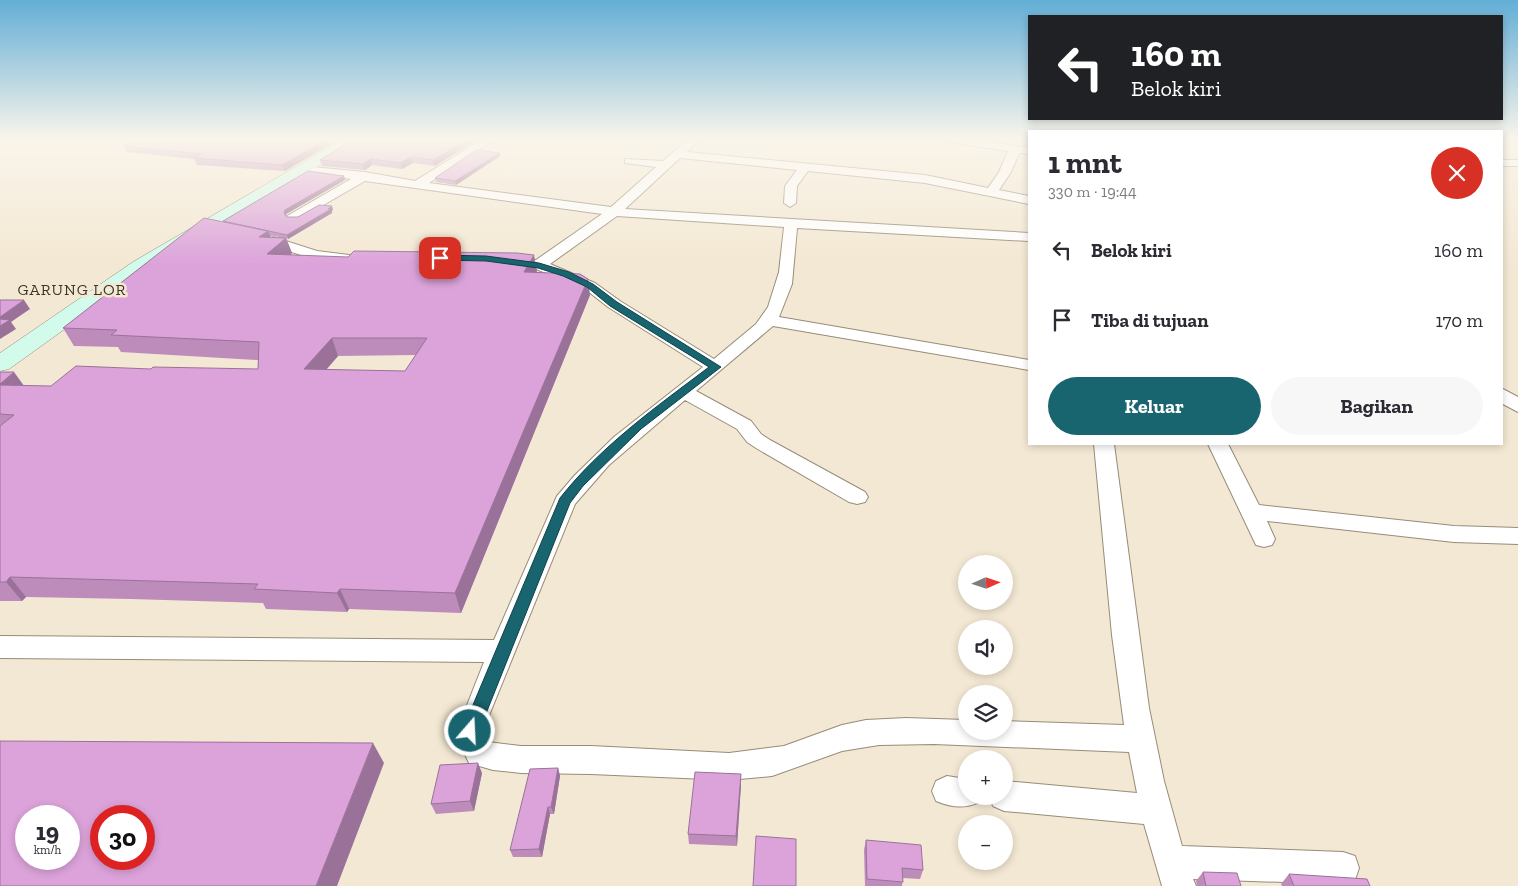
<!DOCTYPE html>
<html lang="id">
<head>
<meta charset="utf-8">
<style>
	body { margin:0; font-family:"Zilla Slab",serif; background:#f7f7f7; color:#2b2b33; height:100vh; display:flex; flex-direction:column; font-size:19px; white-space:nowrap }
	* { box-sizing:border-box; margin:0 }
	p { font-size:16px; color:#7c7c81 }
	.icon { flex:none; width:28px; height:28px; fill:none; stroke:currentColor; stroke-width:2; stroke-linecap:round; stroke-linejoin:round }
	.map { position:relative; flex:1; overflow:hidden }
	.sheet { position:absolute; left:1028px; top:130px; width:475px; height:315px; display:flex; flex-direction:column; background:#fff; border-radius:0px; box-shadow:0 2px 8px #0003 }
	.sheet>* { flex:none }
	.hud { position:absolute; left:1028px; top:15px; width:475px; height:105px; border-radius:0px; box-shadow:0 2px 8px #0003; background:#202124; color:#fff; overflow:hidden }
	.needle { width:32px; rotate:87deg }
	.controls { position:absolute; left:958px; top:555px; display:grid; gap:10px }
	.controls a { display:grid; place-items:center; width:55px; height:55px; border-radius:50%; background:#fff; box-shadow:0 2px 8px #0003; font-size:25px }
	.speed { position:absolute; left:15px; top:805px; display:flex; gap:10px; font-size:25px; font-weight:700; text-align:center }
	.speed>* { display:grid; place-content:center; width:65px; height:65px; border-radius:50%; background:#fff; box-shadow:0 2px 8px #0003; line-height:1 }
	.speed small { font-size:12px; font-weight:400 }
	.speed .limit { border:8px solid #d22; background:#fff; color:#111 }
	.pin { position:absolute; display:grid; place-items:center; width:42px; height:42px; color:#fff; margin:-21px; border-radius:10px; box-shadow:0 2px 8px #0006 }
	.me { position:absolute; width:55px; margin:-28px; rotate:19deg; stroke-linejoin:round; filter:drop-shadow(0 0 4px #0008) }
	.turn { display:flex; align-items:center; gap:18px; height:105px; padding:0 20px; font-size:22px }
	.turn .icon { width:65px; height:65px; stroke-width:2.5 }
	.turn b { display:block; font-size:35px; line-height:42px }
	.round { display:grid; place-items:center; flex:none; width:52px; height:52px; border-radius:26px; background:#f7f7f7 }
	.head { display:flex; align-items:center; justify-content:space-between; height:85px; padding:0 20px }
	h1 { font-size:30px; font-weight:700; line-height:38px }
	.action { display:flex; gap:10px; margin-top:auto; padding:10px 20px }
	.action a { flex:1; height:58px; border-radius:30px; background:#18646f; color:#fff; font-size:20px; font-weight:700; line-height:58px; text-align:center }
	.action a+a { background:#f7f7f7; color:#2b2b33 }
	ul { padding:0; list-style:none }
	li { display:flex; align-items:center; gap:15px; height:70px; padding:0 20px }
	li div { flex:1 }
	li b { display:block; font-size:19px }
	li em { font-style:normal }
	.map>svg:first-child { display:block }
	.lines { fill:none; stroke-linecap:round; stroke-linejoin:round }
	.street-casing { stroke:#968c78; stroke-width:2 }
	.secondary-casing { stroke:#968c78; stroke-width:1 }
	.street { fill:#fff; fill-rule:evenodd }
	.secondary { fill:#d2fbec; fill-rule:evenodd }
	.wall { fill:#bd8cbb; fill-rule:evenodd }
	.shaded-wall { fill:#9a7299 }
	.building { fill:#dca3da; stroke:#9a7299; fill-rule:evenodd }
	.route { fill:#18646f; stroke:#104148 }
	.labels { text-anchor:middle; dominant-baseline:central; stroke-width:5; stroke-linejoin:round; paint-order:stroke }
	.far-quarter-label { font-size:16px; letter-spacing:1px; fill:#3e3524; stroke:#f3e8d3 }
</style>
</head>
<body>
<div class="map">
<svg width="1518" height="886" viewBox="0 0 1518 886">
	<rect width="100%" height="100%" fill="#f3e8d3"/>
	<g class="lines">
		<!-- street casing -->
		<g class="street-casing">
			<path id="street" d="M481,140H494L429,183L611,207L656,167L625,163V159L663,161L687,140H698L687,152L925,175L988,188L999,172L1008,151L954,143L949,140H977L1029,148V154L1019,153L1011,172L999,190L1029,196V204L925,183L808,171L797,186L796,203L790,207L784,203L785,186L797,170L680,158L625,209L1029,233V241L797,228L792,284L779,317L1029,360V370L773,326L696,391L751,421L761,434L770,440L865,492L868,497L865,502L857,504L849,502L756,448L747,442L737,429L685,400L609,465L575,504L488,718L486,732L488,742L521,746H591L729,753L784,746L842,725L866,720L906,718L966,720V731H1004V721L1124,725L1112,635L1094,444H1114L1149,708L1164,781L1182,846L1343,852L1355,856L1359,868L1355,880L1343,884L1193,879L1196,886H1162L1144,824L1004,811L993,806L989,796H1004V781L1137,793L1129,752L934,744L879,745L842,751L772,776L729,780L591,774L521,773L493,770L469,763L458,740V728L484,662L0,658V636L494,640L557,496L575,475L614,437L703,367L608,307L585,289L536,269L508,265L501,261L508,257L536,260L602,214L365,181L299,219H289L287,216L351,179L302,172V166L365,172L415,181ZM617,216L784,227L779,272L768,307L756,324L714,359L620,301L595,283L550,264Z
				M1501,160H1518V166H1501Z
				M264,234L317,251L349,255L356,259C346,274 275,246 259,241L257,238L259,235Z
				M1501,388L1518,397V412L1501,403Z
				M1208,444H1228L1259,505L1454,526L1518,528V544L1454,542L1267,521L1275,539L1272,545L1264,547L1256,545Z
				M947,776L966,779V796H980L977,803C963,809 950,807 936,801L932,791L936,781Z"/>
		</g>
		<!-- secondary casing -->
		<g class="secondary-casing">
			<path id="secondary" d="M342,140H361L147,270L9,369L0,371V353L133,262Z"/>
		</g>
		<!-- street -->
		<use href="#street" class="street"/>
		<!-- secondary -->
		<use href="#secondary" class="secondary"/>
	</g>
	<!-- wall -->
	<path class="wall" d="M338,140L285,171L197,165L194,159L127,152L124,146Z
		M353,140H477L435,166L413,163L402,169L372,165L365,170L322,166L320,160Z
		M500,153V156L456,185L436,182L435,178Z
		M344,176L345,180L286,214L287,217H298L333,210L332,211V213L288,239L286,238L292,253L291,255L537,271L536,273L590,295L461,613L349,609L347,612L266,609L263,603L131,599L26,597L22,601H0V372L23,386H51L151,369H258V360L121,352L118,347L74,346L63,328L224,222L223,221ZM270,235L279,237H282H271ZM416,355L405,371L326,370L338,356Z
		M558,768L560,776L554,814H550L542,857H513L510,850Z
		M482,773L474,811L436,814L431,804Z
		M741,774V784L737,846L689,844L688,834Z
		M866,840L923,870L920,879L903,878L902,886H865L864,850Z
		M1203,872L1241,886H1197L1196,881Z
		M1289,874L1370,886H1282L1281,884Z"/>
	<!-- shaded-wall -->
	<path class="shaded-wall" d="M326,140H338L285,171L282,165Z
		M466,140H477L435,166L433,160Z
		M500,153V156L456,185L455,181Z
		M411,157L413,163L402,169L400,163Z
		M371,159L372,165L365,170L363,164Z
		M344,176L345,180L286,214L285,217L284,213L285,210Z
		M332,206L333,210L332,211V213L288,239L287,235Z
		M268,231L275,247L259,237Z
		M286,238L292,253L273,270L267,254Z
		M534,255L537,271L527,289L524,272Z
		M588,279L590,295L461,613L455,593Z
		M24,300L30,309L11,322L16,329L0,339V317Z
		M332,338L338,356L311,387L304,369Z
		M14,372L27,390L0,388V384Z
		M10,577L26,597L22,601L6,582Z
		M340,589L349,609L347,612L337,593Z
		M373,743L384,763L337,886H316Z
		M478,763L482,773L474,811L470,801Z
		M558,768L560,776L554,814L551,807Z
		M741,774V784L737,846L736,836Z
		M548,807L550,814L542,857L539,849Z"/>
	<!-- building -->
	<path class="building" d="M137,140H326L282,165L194,158L202,154L124,146Z
		M353,140H466L433,160L411,157L400,163L371,159L363,164L320,160Z
		M476,150L500,153L455,181L435,178Z
		M308,171L344,176L285,210L284,213L287,217H298L319,205L332,206L328,209H331L287,235L223,221Z
		M204,218L268,231L259,237L286,238L267,254L348,257L354,251L517,253L534,255L524,272L580,274L588,279L455,593L340,589L337,593L254,589L258,584L117,580L10,577L6,582H0V426L14,415L0,414V385L51,386L76,366L151,369L153,367L258,369L259,342L111,335L117,330L63,328ZM332,338H427L405,371L304,369Z
		M0,300H24L0,317Z
		M0,319L10,320L0,326Z
		M0,372H14L0,384Z
		M0,741L373,743L316,886H0ZM26,816H69V859H26ZM101,816H144V859H101Z
		M478,763L470,801L431,804L440,765Z
		M558,768L551,807H548L539,849L510,850L530,769Z
		M695,772L741,774L736,836L688,834Z
		M756,836L796,839V886H753Z
		M866,840L921,845L923,870L902,868L903,882L867,879Z
		M1203,872L1237,873L1241,886H1206Z
		M1289,874L1367,879L1370,886H1294Z"/>
	<!-- sky -->
	<linearGradient id="sky" x2="0" y2="1"><stop stop-color="#63aed6"/><stop offset="0.53" stop-color="#faf5eb"/><stop offset="1" stop-color="#faf5eb" stop-opacity="0"/></linearGradient>
	<rect width="1518" height="264" fill="url(#sky)"/>
	<!-- route -->
	<path class="route" d="M440,255L486,256L539,263L569,272L593,284L617,302L721,367L641,429L583,486L570,503L479,731L476,737L470,739L465,737L462,731L560,498C601,446 656,407 709,367L610,306L587,287L563,276L538,268L486,261L437,260V256Z"/>
	<g class="labels">
		<!-- far-quarter labels -->
		<g class="far-quarter-label">
			<text x="72" y="289">GARUNG LOR</text>
		</g>
	</g>
</svg>
<div class="controls">
<a><svg class="needle" viewBox="-14 -14 28 28"><path d="M0-13l5 13h-10z" fill="#e53935"/><path d="M0 13l5-13h-10z" fill="#7c7c81"/></svg></a>
<a><svg class="icon" aria-label="sound" viewBox="0 0 24 24"><path d="M4 9h4l5-4v14l-5-4H4zM17 9q2 3 0 6"/></svg></a>
<a><svg class="icon" aria-label="layers" viewBox="0 0 24 24"><path d="M12 4l9 5-9 5-9-5zM3 14l9 5 9-5"/></svg></a>
<a>+</a>
<a>−</a>
</div>
<div class="speed"><div>19<small>km/h</small></div><div class="limit">30</div></div>
<div class="pin" style="left:440px;top:258px;background:#d93025"><svg class="icon" aria-label="arrive" viewBox="0 0 24 24"><path d="M6 21V4h12l-3 4 3 4H6"/></svg></div>
<svg class="me" style="left:470px;top:731px" viewBox="-20 -20 40 40"><circle r="17" fill="#18646f" stroke="#fff" stroke-width="3"/><path d="M0-11L8 9 0 5-8 9z" fill="#fff"/></svg>
<div class="hud">
<div class="turn"><svg class="icon" aria-label="left" viewBox="0 0 24 24"><path d="M17 20v-9H6M10 6l-5 5 5 5"/></svg><div><b>160 m</b>Belok kiri</div></div>
</div>
<section class="sheet">
<div class="head"><div><h1>1 mnt</h1><p>330 m · 19:44</p></div><a class="round" style="background:#d93025;color:#fff"><svg class="icon" aria-label="close" viewBox="0 0 24 24"><path d="M6 6l12 12M18 6L6 18"/></svg></a></div>
<ul>
<li><svg class="icon" aria-label="left" viewBox="0 0 24 24"><path d="M17 20v-9H6M10 6l-5 5 5 5"/></svg><div><b>Belok kiri</b></div><em>160 m</em></li>
<li><svg class="icon" aria-label="arrive" viewBox="0 0 24 24"><path d="M6 21V4h12l-3 4 3 4H6"/></svg><div><b>Tiba di tujuan</b></div><em>170 m</em></li>
</ul>
<div class="action"><a>Keluar</a><a>Bagikan</a></div>
</section>
</div>
</body>
</html>
